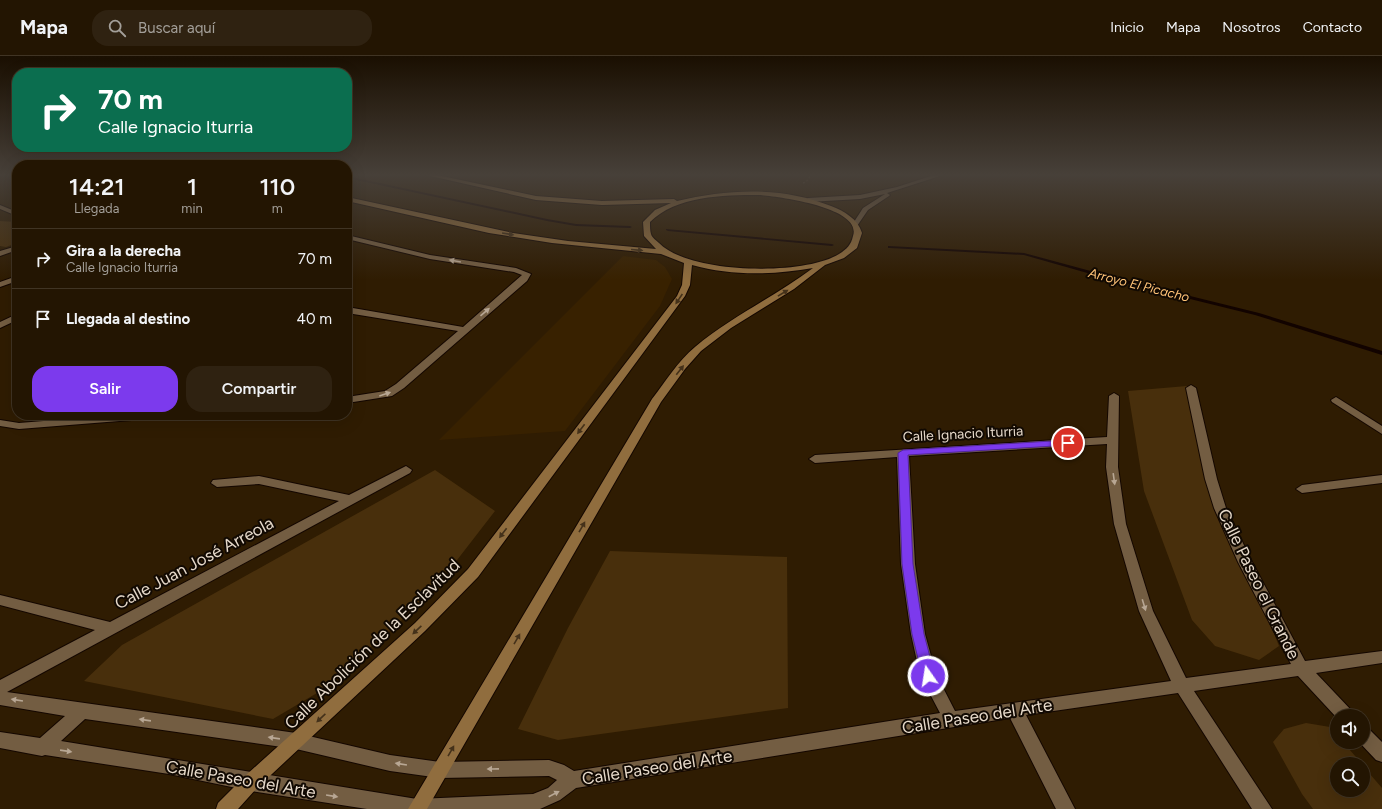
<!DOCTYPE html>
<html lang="es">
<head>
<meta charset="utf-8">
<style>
	body { margin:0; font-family:Figtree,sans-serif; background:#2f2211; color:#f1f3f6; height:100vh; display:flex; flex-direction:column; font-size:15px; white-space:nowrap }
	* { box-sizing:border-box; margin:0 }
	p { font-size:13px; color:#a39f99 }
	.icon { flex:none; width:22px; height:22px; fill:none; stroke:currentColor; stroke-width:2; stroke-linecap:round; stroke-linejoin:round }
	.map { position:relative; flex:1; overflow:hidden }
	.drawer { position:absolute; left:12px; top:104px; width:340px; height:260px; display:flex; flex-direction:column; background:#231502; border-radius:16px; box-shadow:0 4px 16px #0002,0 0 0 1px #403424 }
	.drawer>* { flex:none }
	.guide { position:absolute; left:12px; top:12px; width:340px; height:84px; border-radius:16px; box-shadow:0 4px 16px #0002,0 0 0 1px #403424; background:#0b6e4f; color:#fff; overflow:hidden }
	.controls { position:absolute; left:1330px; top:653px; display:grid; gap:8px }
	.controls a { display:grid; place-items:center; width:40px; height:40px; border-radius:50%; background:#231502; box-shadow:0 4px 16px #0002,0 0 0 1px #403424; font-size:20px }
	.pin { position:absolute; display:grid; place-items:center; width:34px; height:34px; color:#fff; margin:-17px; border:2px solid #fff; border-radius:50%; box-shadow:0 1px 4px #0007 }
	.me { position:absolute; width:44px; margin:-22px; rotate:347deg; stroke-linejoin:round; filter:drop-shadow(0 0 3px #0008) }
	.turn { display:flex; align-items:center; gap:14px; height:84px; padding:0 20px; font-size:18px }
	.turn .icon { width:52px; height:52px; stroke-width:2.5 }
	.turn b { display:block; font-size:28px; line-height:34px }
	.eta { display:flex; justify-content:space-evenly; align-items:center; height:68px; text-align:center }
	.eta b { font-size:24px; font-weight:600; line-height:28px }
	.action { display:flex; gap:8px; margin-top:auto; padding:8px 20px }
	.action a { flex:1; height:46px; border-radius:16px; background:#7c3aed; color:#fff; font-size:16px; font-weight:600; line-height:46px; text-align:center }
	.action a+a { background:#2f2211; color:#f1f3f6 }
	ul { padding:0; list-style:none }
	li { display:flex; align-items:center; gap:12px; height:60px; padding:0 20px; border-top:1px solid #403424 }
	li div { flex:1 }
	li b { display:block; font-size:15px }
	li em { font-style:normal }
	header { display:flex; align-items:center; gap:24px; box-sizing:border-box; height:56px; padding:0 20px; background:#231502; border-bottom:1px solid #403424 }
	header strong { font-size:19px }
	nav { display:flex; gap:22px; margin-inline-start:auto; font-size:14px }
	.search { width:280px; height:36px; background:#2f2211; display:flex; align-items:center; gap:10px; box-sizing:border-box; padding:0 14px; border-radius:16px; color:#a39f99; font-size:15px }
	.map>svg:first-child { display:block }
	.built { fill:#382100 }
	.green { fill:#482f0c }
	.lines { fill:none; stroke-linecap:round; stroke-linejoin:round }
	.stream { fill:#120300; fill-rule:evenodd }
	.minor-casing { stroke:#140700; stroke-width:2 }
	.tertiary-casing { stroke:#140700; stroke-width:2 }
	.secondary-casing { stroke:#140700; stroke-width:2 }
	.path { stroke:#695741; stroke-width:1.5; stroke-dasharray:2 2; stroke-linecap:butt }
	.minor { fill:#735d42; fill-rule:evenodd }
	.tertiary { fill:#735d42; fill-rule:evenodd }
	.secondary { fill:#906d3e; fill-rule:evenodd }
	.oneway { fill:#44311a }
	.oneway2 { fill:#b8a794 }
	.route { fill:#7c3aed; stroke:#51269a }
	.labels { text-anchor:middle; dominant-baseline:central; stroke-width:4; stroke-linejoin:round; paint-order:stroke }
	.far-water-label { font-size:13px; font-style:italic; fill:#ffc377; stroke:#110902 }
	.street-label { font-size:14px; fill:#e6d9ca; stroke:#110902 }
	.near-street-label { font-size:17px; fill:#e6d9ca; stroke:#110902 }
</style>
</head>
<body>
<header>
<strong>Mapa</strong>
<div class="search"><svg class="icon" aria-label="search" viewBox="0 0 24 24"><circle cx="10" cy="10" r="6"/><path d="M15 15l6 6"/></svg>Buscar aquí</div>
<nav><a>Inicio</a><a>Mapa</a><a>Nosotros</a><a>Contacto</a></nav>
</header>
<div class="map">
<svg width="1382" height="753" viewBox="0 0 1382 753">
	<rect width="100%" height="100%" fill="#2f1c02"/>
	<!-- built -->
	<path class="built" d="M623,200L656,204L665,211L672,223L660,250L565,375L439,384Z"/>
	<!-- green -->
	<path class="green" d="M0,165L17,166V187L6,191L0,190Z
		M1187,330L1202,400L1279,590L1259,604L1215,590L1192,564L1144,435L1128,335Z
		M435,414L495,455L454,508L403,563L317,637L273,663L84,625L122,589Z
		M610,495L787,501L788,652L558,684L518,673L568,572Z
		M1306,667L1330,671L1337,679V686H1343L1362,708H1337V734H1363V710L1382,732V753H1313L1302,738L1273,686L1284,673Z"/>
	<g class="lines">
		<!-- stream -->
		<path class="stream" d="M347,120L547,163L576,168L630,170L632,171L630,172L576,170L547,165L347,122Z
			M666,173L832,188L834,189L832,190L668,175L666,174Z
			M888,190L1024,197L1109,220L1259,257L1382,295V299L1255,259L1105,222L1024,199L890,192H888Z"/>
		<!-- minor casing -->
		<g class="minor-casing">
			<path id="minor" d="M0,149L17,156V160L0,153Z
				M347,179L430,199L516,212L531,218L527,225L404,332L392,340L347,347V341L385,335L396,328L458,275L347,257V251L463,271L522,219L514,216L430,203L347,183Z
				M17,190V194L0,200V195Z
				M17,220V225L0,231V226Z
				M17,258V264L0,272V266Z
				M1191,329L1196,332L1217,423L1226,452L1252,506L1305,605L1382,595V607L1316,617L1352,655L1354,660H1337V662L1298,620L1194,635L1272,753H1252L1178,637L1026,659L1075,753H1056L1010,662L576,732L560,744L540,753H367L251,735L169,718L45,699L42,700L0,692V676L40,682L65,660L0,649V624L95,574L0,549V539L110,566L339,445L259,428L217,431L211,427L213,424L259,420L349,439L406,410L412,414L410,417L7,636L296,677L390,699L440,706L549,704L564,709L574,715L940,657L920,619L911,578L901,508L897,401L815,407L809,403L815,399L1107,381L1109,340L1114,337L1119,340L1118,411L1126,468L1153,555L1186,622L1291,608L1238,506L1214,452L1205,423L1186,332ZM1107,388L1106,411L1114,468L1139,555L1171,625L955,655L936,618L925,578L915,508L909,400ZM85,663L296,693L390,715L440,722L549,720L557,724L548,732L533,738L417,743L61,685Z
				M1336,341L1382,370V378L1332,346L1331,344Z
				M117,359H162L157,362L19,373L0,370V364L19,367Z
				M1382,419V427L1302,437L1296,433L1302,429Z
				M1363,670L1369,673L1382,686V706L1376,704L1359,686H1363Z"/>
		</g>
		<!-- tertiary casing -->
		<g class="tertiary-casing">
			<path id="tertiary" d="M934,119H943L887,137L890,139L889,140L868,154L857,170L855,171L852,169L863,152L885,138L860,143L808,146L805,144L808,142L860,139L897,131Z"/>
		</g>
		<!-- secondary casing -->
		<g class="secondary-casing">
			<path id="secondary" d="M426,119H437L536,140L602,145L674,143L677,145C728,133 781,130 831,150C844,155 858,163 862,177L857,192L844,202L825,209L794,233L731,272L701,295L685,313L661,346L427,753H408L652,343C666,325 678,305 695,291C732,260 776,240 813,212C773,219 731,220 692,209L690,229L685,240L478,521L425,575L257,732L238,753H216L218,747L245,720L415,567L468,513L677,240L682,229L684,207L661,198L552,187L489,177L347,145V141L513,177L568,185L656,193L644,180L643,166L655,154L671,147L602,149L536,144ZM758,139C775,140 863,151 853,180C851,189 847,193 839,198C804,220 689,218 659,187C657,185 652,182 651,178C650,175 650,170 650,166C676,140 723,139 758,139Z"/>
		</g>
		<!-- path -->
		<path class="path" d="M803,127L806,126L811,119"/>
		<!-- minor -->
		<use href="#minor" class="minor"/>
		<!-- tertiary -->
		<use href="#tertiary" class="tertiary"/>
		<!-- secondary -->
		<use href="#secondary" class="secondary"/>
	</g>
	<!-- one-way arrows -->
	<defs><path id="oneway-solid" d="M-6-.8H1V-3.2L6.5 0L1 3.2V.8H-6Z"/></defs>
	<g class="oneway">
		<use href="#oneway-solid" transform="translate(508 178) rotate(9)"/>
		<use href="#oneway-solid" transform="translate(637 194) rotate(5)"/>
		<use href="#oneway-solid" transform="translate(783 237) rotate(-31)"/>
		<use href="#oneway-solid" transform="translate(679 243) rotate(124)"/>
		<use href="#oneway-solid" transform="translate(680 314) rotate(-52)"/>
		<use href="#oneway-solid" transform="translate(581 373) rotate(127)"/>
		<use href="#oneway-solid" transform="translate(582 471) rotate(-60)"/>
		<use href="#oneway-solid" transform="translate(503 477) rotate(127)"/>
		<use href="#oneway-solid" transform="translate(417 574) rotate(137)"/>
		<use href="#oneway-solid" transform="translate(517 583) rotate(-60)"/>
		<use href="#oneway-solid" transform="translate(321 662) rotate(137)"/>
		<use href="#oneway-solid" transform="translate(451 695) rotate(-60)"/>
	</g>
	<g class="oneway2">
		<use href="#oneway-solid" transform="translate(455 205) rotate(-170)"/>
		<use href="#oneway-solid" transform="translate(485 256) rotate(-41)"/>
		<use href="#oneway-solid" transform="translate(385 338) rotate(-19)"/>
		<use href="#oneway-solid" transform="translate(1114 423) rotate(82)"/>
		<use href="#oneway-solid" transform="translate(1144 549) rotate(73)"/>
		<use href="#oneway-solid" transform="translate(17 644) rotate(-171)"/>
		<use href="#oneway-solid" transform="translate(145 664) rotate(-172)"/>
		<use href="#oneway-solid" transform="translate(274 682) rotate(-172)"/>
		<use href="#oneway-solid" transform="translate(66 695) rotate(8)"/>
		<use href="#oneway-solid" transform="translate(401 708) rotate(-171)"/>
		<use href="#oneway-solid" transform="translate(493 713) rotate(179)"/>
		<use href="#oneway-solid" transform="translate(554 738) rotate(-28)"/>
		<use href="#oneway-solid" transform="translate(332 740) rotate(9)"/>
	</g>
	<!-- sky -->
	<linearGradient id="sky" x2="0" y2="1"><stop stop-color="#1a0f01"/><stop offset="0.53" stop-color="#474039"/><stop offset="1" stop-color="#474039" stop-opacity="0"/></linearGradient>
	<rect width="1382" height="224" fill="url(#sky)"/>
	<!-- route -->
	<path class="route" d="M1068,384L1073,387L1071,389L908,399L913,508L924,578L935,620L933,623L928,625L923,623L912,578L902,508L898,397L903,394Z"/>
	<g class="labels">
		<!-- far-water labels -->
		<g class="far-water-label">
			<text transform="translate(1139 229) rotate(14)">Arroyo El Picacho</text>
		</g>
		<!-- street labels -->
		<g class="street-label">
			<text transform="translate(963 378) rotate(-3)">Calle Ignacio Iturria</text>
		</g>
		<!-- near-street labels -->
		<g class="near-street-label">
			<text transform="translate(194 507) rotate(-28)">Calle Juan José Arreola</text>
			<text transform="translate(1259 528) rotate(64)">Calle Paseo el Grande</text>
			<text transform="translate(372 588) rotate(-44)">Calle Abolición de la Esclavitud</text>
			<text transform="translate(977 660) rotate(-9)">Calle Paseo del Arte</text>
			<text transform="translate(657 711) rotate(-9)">Calle Paseo del Arte</text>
			<text transform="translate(241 723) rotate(10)">Calle Paseo del Arte</text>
		</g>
	</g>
</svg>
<div class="controls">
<a><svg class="icon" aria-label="sound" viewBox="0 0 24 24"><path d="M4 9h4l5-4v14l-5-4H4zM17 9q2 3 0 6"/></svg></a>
<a><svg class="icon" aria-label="search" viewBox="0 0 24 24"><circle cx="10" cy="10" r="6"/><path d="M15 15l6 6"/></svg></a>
</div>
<div class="pin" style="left:1068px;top:387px;background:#d93025"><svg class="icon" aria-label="arrive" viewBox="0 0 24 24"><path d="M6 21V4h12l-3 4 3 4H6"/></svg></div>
<svg class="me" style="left:928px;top:620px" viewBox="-20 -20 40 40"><circle r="17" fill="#7c3aed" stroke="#fff" stroke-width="3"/><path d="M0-11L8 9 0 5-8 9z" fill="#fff"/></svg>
<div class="guide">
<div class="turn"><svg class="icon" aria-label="right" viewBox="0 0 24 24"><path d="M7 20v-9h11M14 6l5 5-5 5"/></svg><div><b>70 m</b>Calle Ignacio Iturria</div></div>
</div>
<section class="drawer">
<div class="eta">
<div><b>14:21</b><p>Llegada</p></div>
<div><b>1</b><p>min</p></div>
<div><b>110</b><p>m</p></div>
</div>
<ul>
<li><svg class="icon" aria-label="right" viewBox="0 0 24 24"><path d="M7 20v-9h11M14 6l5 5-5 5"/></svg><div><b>Gira a la derecha</b><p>Calle Ignacio Iturria</p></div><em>70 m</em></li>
<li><svg class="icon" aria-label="arrive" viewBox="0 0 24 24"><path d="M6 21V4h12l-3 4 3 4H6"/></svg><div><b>Llegada al destino</b></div><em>40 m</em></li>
</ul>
<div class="action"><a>Salir</a><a>Compartir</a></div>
</section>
</div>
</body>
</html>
